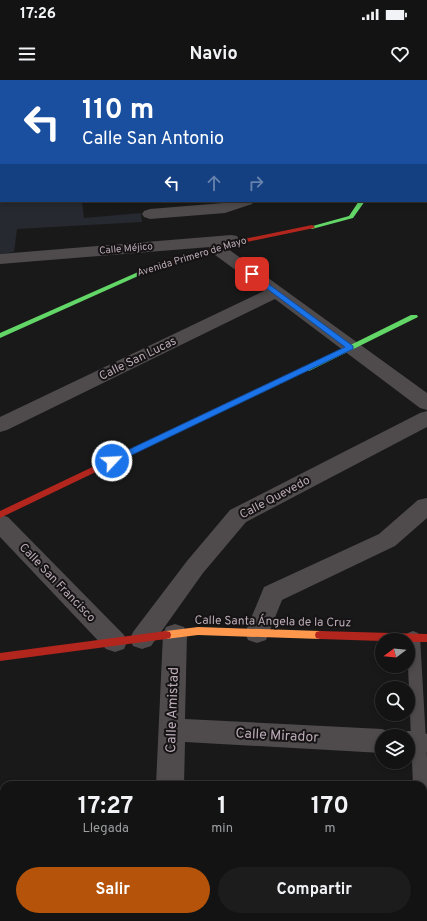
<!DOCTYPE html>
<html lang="es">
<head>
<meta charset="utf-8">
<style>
	body { margin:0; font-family:Overpass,sans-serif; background:#1c1c1c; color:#f1f3f6; height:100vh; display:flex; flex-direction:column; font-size:15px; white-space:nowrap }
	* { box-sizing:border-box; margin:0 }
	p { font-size:13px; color:#9d9ea0 }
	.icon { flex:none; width:22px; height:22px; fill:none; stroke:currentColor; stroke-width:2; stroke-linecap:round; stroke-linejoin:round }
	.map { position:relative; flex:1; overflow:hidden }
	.panel { position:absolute; left:0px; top:701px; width:427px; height:140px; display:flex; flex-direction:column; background:#131313; border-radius:12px 12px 0 0; box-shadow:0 2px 6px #0003,0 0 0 1px #323233 }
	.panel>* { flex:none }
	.banner { position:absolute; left:0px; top:0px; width:427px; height:122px; box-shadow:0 2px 6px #0003,0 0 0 1px #323233; background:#1a4fa0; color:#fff; overflow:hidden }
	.needle { width:26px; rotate:254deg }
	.fabs { position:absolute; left:375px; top:553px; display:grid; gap:8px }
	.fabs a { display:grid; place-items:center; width:40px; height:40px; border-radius:50%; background:#131313; box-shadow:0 2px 6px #0003,0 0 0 1px #323233; font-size:20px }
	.pin { position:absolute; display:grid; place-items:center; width:34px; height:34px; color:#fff; margin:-17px; border-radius:8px; box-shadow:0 2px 6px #0006 }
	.me { position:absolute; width:44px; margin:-22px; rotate:65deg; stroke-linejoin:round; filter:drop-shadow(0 0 3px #0008) }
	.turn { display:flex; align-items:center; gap:14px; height:84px; padding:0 16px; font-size:18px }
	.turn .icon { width:52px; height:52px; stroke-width:2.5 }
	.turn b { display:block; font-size:28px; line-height:34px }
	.lanes { display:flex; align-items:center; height:38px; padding:0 16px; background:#0003; justify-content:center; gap:20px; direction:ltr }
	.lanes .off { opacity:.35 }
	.eta { display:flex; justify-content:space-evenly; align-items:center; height:68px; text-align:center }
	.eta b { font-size:24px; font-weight:700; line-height:28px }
	.action { display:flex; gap:8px; margin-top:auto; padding:8px 16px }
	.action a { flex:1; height:46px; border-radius:24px; background:#b45309; color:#fff; font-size:16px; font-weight:700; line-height:46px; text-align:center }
	.action a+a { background:#1c1c1c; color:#f1f3f6 }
	.status { display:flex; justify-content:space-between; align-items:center; height:28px; padding:0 20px; background:#131313; direction:ltr }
	.status svg { height:11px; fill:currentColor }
	header { display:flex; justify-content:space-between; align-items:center; height:52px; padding:0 16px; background:#131313; font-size:18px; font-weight:700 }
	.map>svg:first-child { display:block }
	.green { fill:#26292f }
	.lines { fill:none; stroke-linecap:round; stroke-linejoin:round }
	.path { stroke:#514d50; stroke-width:1.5; stroke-dasharray:1.5 2; stroke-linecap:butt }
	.lane { fill:#4f4b4d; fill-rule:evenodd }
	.street { fill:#4f4b4d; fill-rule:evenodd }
	.fast { fill:#63d668; fill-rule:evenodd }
	.slow { fill:#ff974d; fill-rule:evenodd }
	.jam { fill:#b3261e; fill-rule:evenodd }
	.route { fill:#1a73e8; stroke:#114b97 }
	.labels { text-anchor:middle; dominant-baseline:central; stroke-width:4; stroke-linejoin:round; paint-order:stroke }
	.far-street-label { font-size:10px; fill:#baabb6; stroke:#161314 }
	.street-label { font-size:12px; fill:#baabb6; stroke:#161314 }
	.near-street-label { font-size:14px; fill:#baabb6; stroke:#161314 }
</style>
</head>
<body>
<div class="status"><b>17:26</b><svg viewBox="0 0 49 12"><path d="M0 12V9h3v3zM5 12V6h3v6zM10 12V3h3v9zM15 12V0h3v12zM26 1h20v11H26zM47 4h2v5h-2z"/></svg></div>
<header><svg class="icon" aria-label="menu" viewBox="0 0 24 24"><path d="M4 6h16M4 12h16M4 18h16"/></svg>Navio<svg class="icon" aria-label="heart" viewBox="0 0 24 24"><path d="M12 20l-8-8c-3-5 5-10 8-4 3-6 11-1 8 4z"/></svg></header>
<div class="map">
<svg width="427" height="841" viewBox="0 0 427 841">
	<rect width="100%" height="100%" fill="#191919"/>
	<!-- green -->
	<path class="green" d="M0,112L1,121H82L84,138L141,133L142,142L17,149L14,172L0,174Z"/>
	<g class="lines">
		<!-- path -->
		<path class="path" d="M282,0L288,1"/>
		<!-- lane -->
		<path class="lane" d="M413,551L418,553L420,557L427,678V709L423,711V705H413L408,586V560H406L408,553Z
			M423,727L427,728V777L425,778L423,777Z"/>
		<!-- street -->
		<path class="street" d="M100,0H114V1H100Z
			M401,0H415L400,1Z
			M426,17H427V25H426Z
			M0,70H1V78H0Z
			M426,70H427V78H426Z
			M0,100H1V110H0Z
			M230,121H254L252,124L225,133L150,139L144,137L142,134L144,131L150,129L223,123Z
			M231,155L237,156L239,160L237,164L224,166L427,313V330L420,328L275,219L7,350L0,352V337L264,211L211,172L209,168L210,167L0,184V174Z
			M427,331V347L246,442L203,493L151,566L142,569L133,566L130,559L133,552L187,481L230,430L420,333Z
			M427,418V438L395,466L282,520L266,560L257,563L248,560L245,553L264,507L379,454L418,420Z
			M0,435L8,437L124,555L127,562L124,569L115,572L106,569L0,457Z
			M175,544L184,547L187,554L185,639L382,649L392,653L393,656H382V673L185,662L184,705H156L163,554L166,547Z
			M408,651H419L427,654V672L419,675H408V656H398Z
			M423,756H427V784H423Z"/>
		<!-- fast -->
		<path class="fast" d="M359,121H365L353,138L312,149L309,147L349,136Z
			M154,185L157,187L156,188L0,258V253Z
			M411,235H417L418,237L309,291H306L302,289Z"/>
		<!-- slow -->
		<path class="slow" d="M198,547L320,551L324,552L325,555L324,558L320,559L198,555L166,559L162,558L161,555L162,552L166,551Z"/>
		<!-- jam -->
		<path class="jam" d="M312,145L315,147L314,148L242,163L154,189L151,187L239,160Z
			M303,287H306L310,289L0,438V431Z
			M166,551L170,552L171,555L170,558L166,559L0,581V573Z
			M320,551L427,554V562H408V560L382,561L320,559L316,558L315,555L316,552Z"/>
	</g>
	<!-- route -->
	<path class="route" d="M252,192L353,266V269L115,383H109L108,381L109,379L345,267L250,196L249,194Z"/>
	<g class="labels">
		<!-- far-street labels -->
		<g class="far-street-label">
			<text transform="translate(126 169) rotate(-5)">Calle Méjico</text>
			<text transform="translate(192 177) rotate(-17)">Avenida Primero de Mayo</text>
		</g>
		<!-- street labels -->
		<g class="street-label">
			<text transform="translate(138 279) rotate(-26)">Calle San Lucas</text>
			<text transform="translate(275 418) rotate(-28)">Calle Quevedo</text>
			<text transform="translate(57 503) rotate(46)">Calle San Francisco</text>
			<text transform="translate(273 542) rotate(1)">Calle Santa Ángela de la Cruz</text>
		</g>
		<!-- near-street labels -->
		<g class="near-street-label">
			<text transform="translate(173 630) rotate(-88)">Calle Amistad</text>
			<text transform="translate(277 656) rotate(3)">Calle Mirador</text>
		</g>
	</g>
</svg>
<div class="fabs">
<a><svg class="needle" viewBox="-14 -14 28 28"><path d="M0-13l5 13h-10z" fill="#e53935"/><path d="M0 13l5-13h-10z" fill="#9d9ea0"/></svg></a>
<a><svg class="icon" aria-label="search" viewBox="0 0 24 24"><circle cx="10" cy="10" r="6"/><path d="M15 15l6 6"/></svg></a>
<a><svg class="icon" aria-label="layers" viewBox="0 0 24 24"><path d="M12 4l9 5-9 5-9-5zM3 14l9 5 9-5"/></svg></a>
</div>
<div class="pin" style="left:252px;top:194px;background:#d93025"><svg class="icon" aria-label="arrive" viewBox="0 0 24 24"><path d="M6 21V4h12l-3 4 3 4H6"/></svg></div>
<svg class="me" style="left:112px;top:381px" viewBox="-20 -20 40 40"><circle r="17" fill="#1a73e8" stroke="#fff" stroke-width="3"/><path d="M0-11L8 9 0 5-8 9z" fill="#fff"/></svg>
<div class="banner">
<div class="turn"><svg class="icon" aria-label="left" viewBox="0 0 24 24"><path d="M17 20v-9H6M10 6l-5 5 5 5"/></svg><div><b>110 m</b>Calle San Antonio</div></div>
<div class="lanes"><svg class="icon" aria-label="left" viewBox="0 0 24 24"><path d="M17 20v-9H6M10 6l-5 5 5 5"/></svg><svg class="icon off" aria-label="ahead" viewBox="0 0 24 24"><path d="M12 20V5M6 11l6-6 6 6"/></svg><svg class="icon off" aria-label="right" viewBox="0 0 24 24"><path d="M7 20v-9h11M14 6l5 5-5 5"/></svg></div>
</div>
<section class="panel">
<div class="eta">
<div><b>17:27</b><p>Llegada</p></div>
<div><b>1</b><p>min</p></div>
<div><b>170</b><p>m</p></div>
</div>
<div class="action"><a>Salir</a><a>Compartir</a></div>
</section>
</div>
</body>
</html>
